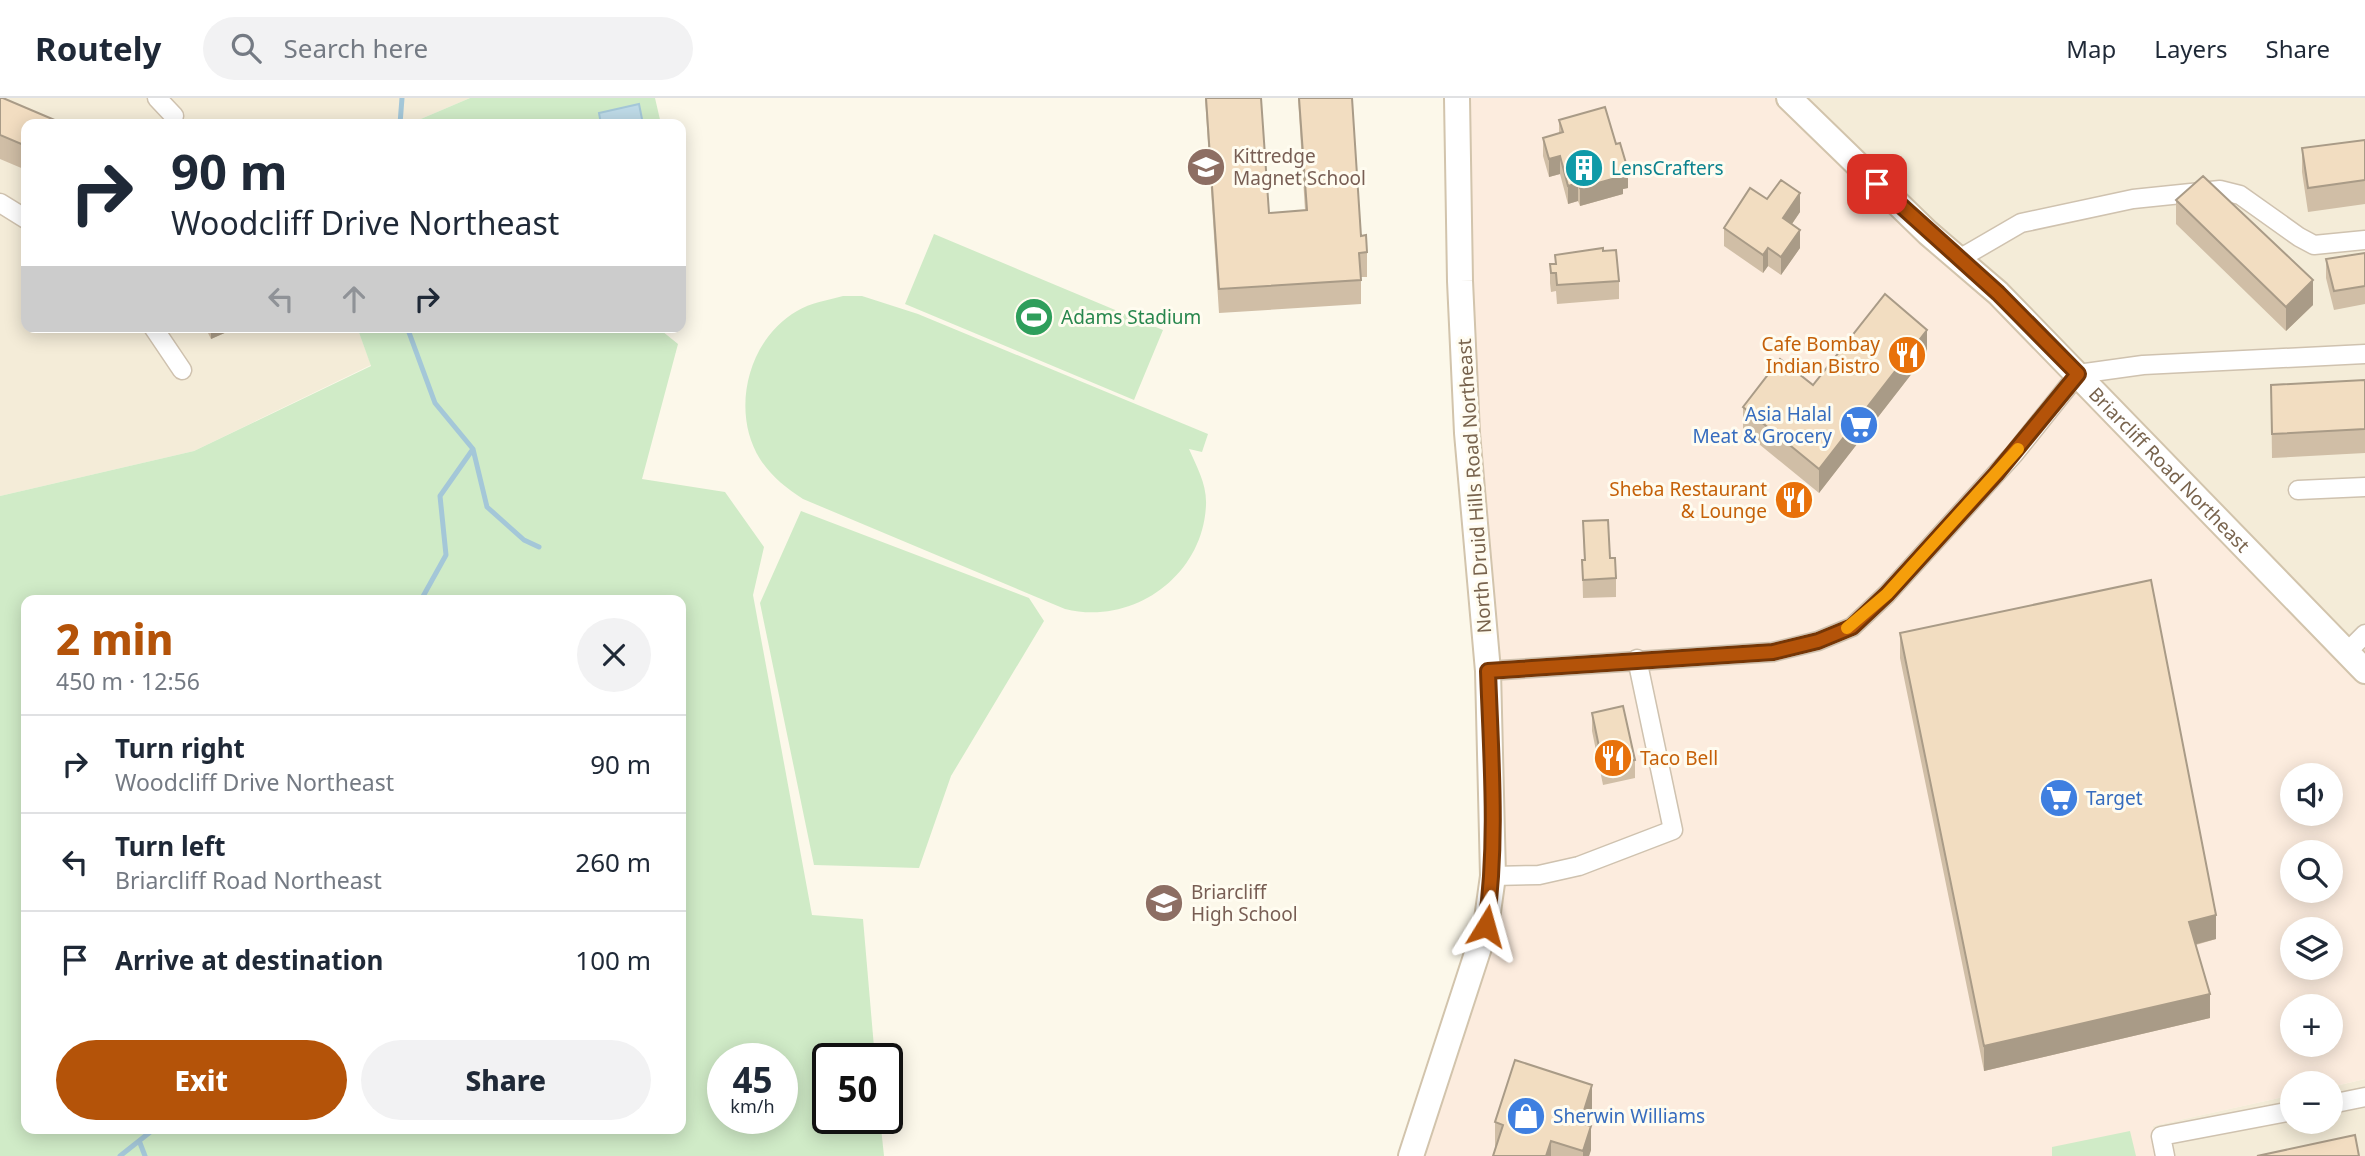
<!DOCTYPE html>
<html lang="en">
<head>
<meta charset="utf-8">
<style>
	body { margin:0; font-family:"Noto Sans",sans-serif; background:#f2f2f3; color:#1f2937; height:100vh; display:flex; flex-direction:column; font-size:26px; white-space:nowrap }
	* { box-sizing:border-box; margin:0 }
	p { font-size:23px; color:#747a83 }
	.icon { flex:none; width:38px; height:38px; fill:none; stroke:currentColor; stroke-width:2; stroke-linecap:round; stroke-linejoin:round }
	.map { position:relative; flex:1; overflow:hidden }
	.sheet { position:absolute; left:21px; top:497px; width:665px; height:539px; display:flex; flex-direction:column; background:#fff; border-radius:14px; box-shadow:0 4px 18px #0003 }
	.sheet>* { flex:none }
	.banner { position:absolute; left:21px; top:21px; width:665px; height:214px; border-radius:14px; box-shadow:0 4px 18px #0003; background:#fff; color:#1f2937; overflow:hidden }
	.buttons { position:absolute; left:2280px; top:665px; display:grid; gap:14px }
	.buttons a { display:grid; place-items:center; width:63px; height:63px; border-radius:50%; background:#fff; box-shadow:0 4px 18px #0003; font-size:35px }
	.speed { position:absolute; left:707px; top:945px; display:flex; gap:14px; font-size:35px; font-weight:700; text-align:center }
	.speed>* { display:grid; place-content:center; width:91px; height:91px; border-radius:50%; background:#fff; box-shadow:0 4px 18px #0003; line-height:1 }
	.speed small { font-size:18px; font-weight:400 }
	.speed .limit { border:4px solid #111; border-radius:10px; background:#fff; color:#111 }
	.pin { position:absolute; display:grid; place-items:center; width:60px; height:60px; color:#fff; margin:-30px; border-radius:14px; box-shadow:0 4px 10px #0006 }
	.me { position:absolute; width:77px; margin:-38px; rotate:8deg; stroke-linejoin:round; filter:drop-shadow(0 0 5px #0008) }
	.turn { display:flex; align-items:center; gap:24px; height:147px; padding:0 35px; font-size:32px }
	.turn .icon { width:91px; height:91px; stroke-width:2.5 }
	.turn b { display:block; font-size:49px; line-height:60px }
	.lanes { display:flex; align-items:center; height:66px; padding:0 35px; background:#0003; justify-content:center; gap:35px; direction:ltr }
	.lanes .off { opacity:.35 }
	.round { display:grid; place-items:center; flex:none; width:74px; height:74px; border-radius:37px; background:#f2f2f3 }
	.head { display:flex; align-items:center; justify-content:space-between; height:119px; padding:0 35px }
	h1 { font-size:42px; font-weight:800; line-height:52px; color:#b45309 }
	.button { display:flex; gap:14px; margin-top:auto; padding:14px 35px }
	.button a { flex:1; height:80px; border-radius:42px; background:#b45309; color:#fff; font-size:28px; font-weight:800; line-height:80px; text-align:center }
	.button a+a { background:#f2f2f3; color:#1f2937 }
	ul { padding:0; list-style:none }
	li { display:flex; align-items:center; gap:21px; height:98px; padding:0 35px; border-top:2px solid #e0e1e3 }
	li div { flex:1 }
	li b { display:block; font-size:26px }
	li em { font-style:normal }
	header { display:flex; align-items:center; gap:42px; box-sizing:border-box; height:98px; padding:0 35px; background:#fff; border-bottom:2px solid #e0e1e3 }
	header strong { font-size:33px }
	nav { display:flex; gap:38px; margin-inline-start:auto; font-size:24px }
	.search { width:490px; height:63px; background:#f2f2f3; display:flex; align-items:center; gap:18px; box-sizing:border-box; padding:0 24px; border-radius:38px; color:#747a83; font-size:26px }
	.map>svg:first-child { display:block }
	.residential { fill:#f4ecd8 }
	.commercial { fill:#fcecde; fill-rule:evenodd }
	.green { fill:#d0ebc7; fill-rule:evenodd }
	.water { fill:#bedae7; stroke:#a4c7d8; stroke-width:2 }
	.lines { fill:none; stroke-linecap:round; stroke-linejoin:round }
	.stream { stroke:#a4c7d8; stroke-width:5 }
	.street-casing { stroke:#cfc2af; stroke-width:21 }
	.secondary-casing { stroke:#d2c4ac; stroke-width:28 }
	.street { stroke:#fff; stroke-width:18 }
	.secondary { stroke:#fff; stroke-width:24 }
	.wall { fill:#d0bea6 }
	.shaded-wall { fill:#a99b87 }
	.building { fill:#f2ddc1; stroke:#a99b87; stroke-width:2 }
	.route-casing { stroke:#753606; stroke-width:18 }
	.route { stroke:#b45309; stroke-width:12 }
	.slow { stroke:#f59e0b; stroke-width:12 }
	.labels { text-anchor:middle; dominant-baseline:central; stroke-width:6; stroke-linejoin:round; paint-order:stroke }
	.education-label { font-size:19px; fill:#785e54; stroke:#fffcf0; text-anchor:start }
	.culture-label { font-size:19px; fill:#0d838f; stroke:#fffcf0; text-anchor:start }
	.leisure-label { font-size:19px; fill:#27864d; stroke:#fffcf0; text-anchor:start }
	.food-label { font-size:19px; fill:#c56008; stroke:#fffcf0; text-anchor:end }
	.shop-label { font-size:19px; fill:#366cbe; stroke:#fffcf0; text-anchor:start }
	.street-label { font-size:19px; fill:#78634d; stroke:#fffcf0 }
</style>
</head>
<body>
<header>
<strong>Routely</strong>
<div class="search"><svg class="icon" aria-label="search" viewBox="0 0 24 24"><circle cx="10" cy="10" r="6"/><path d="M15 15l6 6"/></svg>Search here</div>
<nav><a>Map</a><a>Layers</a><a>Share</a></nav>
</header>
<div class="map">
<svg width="2365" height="1058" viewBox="0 0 2365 1058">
	<rect width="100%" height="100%" fill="#fcf8ea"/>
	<!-- residential -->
	<path class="residential" d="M0,0H470L409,26H26V229H357L371,267L194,353L0,398Z
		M1805,0H2365V589L2096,287Z
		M2365,981V1058H2159L2152,1028L2292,997V1024H2331V989Z"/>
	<!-- commercial -->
	<path class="commercial" d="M1450,0H1805L2096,287L2365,589V981L2331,989V985H2292V997L2153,1028L2159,1058H1426L1485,804L1488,668ZM2292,677H2331V716H2292ZM2292,754H2331V793H2292ZM2292,831H2331V870H2292ZM2292,908H2331V947H2292Z"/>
	<!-- green -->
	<path class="green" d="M470,0H655L661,26H409Z
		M934,136L1163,232L1134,302L905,206Z
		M843,198H862L918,216L1208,336L1202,354L1189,351C1197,369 1207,387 1206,407C1203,478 1133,528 1065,511L803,401C786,390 771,378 760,361C730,313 748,241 797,213C810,205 828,202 843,198Z
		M357,229H657L678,246L642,381L725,394L764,449L753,497L812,817L863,821L875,961H828V1020H880L884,1058H0V398L194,353L371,268ZM26,502H681V1031H26ZM723,961H782V1020H723Z
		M801,413L1029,500L1044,523L951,678L919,770L814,767L760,505Z
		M2130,1033L2136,1058H2052V1049Z"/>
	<!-- water -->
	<path class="water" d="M639,6L643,26H601L599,15Z"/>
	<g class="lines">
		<!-- stream -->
		<path class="stream" d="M400,26L402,0
			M407,229L435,305L473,351L440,398L446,457L421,502
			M473,351L487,409L524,442L539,449
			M140,1045L145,1058
			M120,1058L154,1031"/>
		<!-- street casing -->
		<g class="street-casing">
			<path id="street" d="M157,0L174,18
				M0,105L26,121
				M1959,161L2021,125L2133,101L2220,92L2240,97L2299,139L2314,147L2365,142
				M153,229L182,272
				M2298,392L2365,389
				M2348,553L2365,536
				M1488,573L1773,554L1818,543L1852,529L1887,496L2014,356L2078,276L2143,267L2365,256
				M1493,778L1539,777L1579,768L1673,732L1637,561
				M2331,1006L2365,999
				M2165,1058L2161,1038L2292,1013"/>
		</g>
		<!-- secondary casing -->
		<g class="secondary-casing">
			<g id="secondary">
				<path id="s1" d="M1789,0L1928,135L1998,195L2365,573"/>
				<path d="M1411,1058L1486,828L1493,778L1488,573L1467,335L1460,183L1457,0"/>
			</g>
		</g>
		<!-- street -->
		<use href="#street" class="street"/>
		<!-- secondary -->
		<use href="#secondary" class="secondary"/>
	</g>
	<!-- wall -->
	<path class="wall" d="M0,0L26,26V72L0,61Z
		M1205,0H1261L1269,115L1305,112L1298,0H1352L1361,138L1367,154V179H1361V206L1219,215Z
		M1559,22L1628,90L1623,91V96L1580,108L1578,103L1568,106L1560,76L1549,79L1543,58V40L1559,35Z
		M2365,42V106L2308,114L2302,74V50Z
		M1767,101L1800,114L1792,126L1800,150L1781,177L1768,168L1763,175L1724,148V130Z
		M2176,102L2313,207L2286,233L2176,126Z
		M1603,153L1619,183V201L1557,206L1556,193L1551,194L1550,185V166H1555V157Z
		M2365,155V206L2334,212L2326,180V161Z
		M205,229H238L211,241Z
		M1927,256L1819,395L1743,333V309L1813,287Z
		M2365,282V355L2272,360L2271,287Z
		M1583,423L1610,460L1616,480V499L1583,500L1582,462H1584Z
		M1900,535L2216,841L2196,847L2210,920L1984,973L1900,560Z
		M1592,615L1635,662V680L1603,687L1592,633Z
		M1592,1011L1587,1027L1591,1052L1589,1058H1493L1496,1049L1495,1048V1024Z"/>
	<!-- shaded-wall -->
	<path class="shaded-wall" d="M1560,58V76L1549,79V61Z
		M1628,72V90L1623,91V96L1580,108V90Z
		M1578,85V103L1568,106V88Z
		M1800,95V114L1783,139V120Z
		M1800,132V150L1781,177V159Z
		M1768,150V168L1763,175V157Z
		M2313,182V207L2286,233V209Z
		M211,229H238L211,241Z
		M1927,232V256L1819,395V371Z
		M2216,817V841L2189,848V824Z
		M2210,896V920L1984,973V948Z
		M1592,987V1011L1580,1049V1025Z
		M1591,1028V1052L1589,1058H1583V1053Z
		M1551,1043V1058H1546Z"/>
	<!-- building -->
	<path class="building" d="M0,0H3L64,26H26V48L0,37Z
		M1206,0H1261L1269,115L1307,112L1299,0H1352L1361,138L1366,137L1367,154L1359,155L1361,182L1219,191Z
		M1605,9L1616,46L1620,45L1628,72L1622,73L1623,78L1580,90L1578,85L1568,88L1560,58L1549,61L1543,40L1563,34L1559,22Z
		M2365,42V82L2308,90L2302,50Z
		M2203,78L2313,182L2286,209L2176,102Z
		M1781,82L1800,95L1783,120L1800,132L1781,159L1768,150L1763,157L1724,130L1750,90L1767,101Z
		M1603,150V153L1616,152L1619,183L1557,187L1556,175H1551L1550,166H1556L1555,157Z
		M2365,155V188L2334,193L2326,161Z
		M1885,196L1927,232L1819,371L1743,309L1780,261L1813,287Z
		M2365,282V331L2272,336L2271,287Z
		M1608,422L1610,460H1615L1616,480L1583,482L1582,462H1585L1583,423Z
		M2151,482L2216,817L2189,824L2210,896L1984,948L1900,535Z
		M1623,608L1635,662L1603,668L1592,615Z
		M1515,962L1592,987L1580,1025L1591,1028L1583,1053L1551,1043L1546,1058H1493L1503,1027L1495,1024Z
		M2355,1037L2359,1058H2257Z"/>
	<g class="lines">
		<!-- route casing -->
		<g class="route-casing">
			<path id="route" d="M1486,828C1498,743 1491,658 1488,573L1773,554L1818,543L1852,529L1887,496L1996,376L2078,276L1998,195L1877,86"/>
		</g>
		<!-- route -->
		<use href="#route" class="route"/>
		<!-- slow -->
		<path class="slow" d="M1847,530L1887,496L2018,351"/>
	</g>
	<!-- icons -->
	<defs>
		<g id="school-disc" transform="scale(2.0125)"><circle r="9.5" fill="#8d6e63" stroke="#fffcf0"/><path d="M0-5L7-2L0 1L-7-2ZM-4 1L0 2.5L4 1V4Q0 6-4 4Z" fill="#fff"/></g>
		<g id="building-disc" transform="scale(2.0125)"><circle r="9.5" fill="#0f9aa8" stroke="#fffcf0"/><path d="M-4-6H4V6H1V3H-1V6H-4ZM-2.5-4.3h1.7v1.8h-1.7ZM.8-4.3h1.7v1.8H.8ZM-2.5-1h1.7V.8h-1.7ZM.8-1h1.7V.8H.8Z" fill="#fff"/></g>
		<g id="stadium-disc" transform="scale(2.0125)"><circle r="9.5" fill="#2e9e5b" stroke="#fffcf0"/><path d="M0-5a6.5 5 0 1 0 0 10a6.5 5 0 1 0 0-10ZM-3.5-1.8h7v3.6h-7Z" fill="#fff"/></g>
		<g id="restaurant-disc" transform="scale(2.0125)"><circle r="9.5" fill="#e8710a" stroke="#fffcf0"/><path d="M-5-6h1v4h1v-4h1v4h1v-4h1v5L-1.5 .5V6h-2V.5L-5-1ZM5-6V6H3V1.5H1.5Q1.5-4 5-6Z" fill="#fff"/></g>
		<g id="supermarket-disc" transform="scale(2.0125)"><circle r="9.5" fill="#3f7fe0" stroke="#fffcf0"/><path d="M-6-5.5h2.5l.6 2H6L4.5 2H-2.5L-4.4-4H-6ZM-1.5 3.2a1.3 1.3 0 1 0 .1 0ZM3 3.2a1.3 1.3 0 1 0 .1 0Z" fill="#fff"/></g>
		<g id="shop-disc" transform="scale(2.0125)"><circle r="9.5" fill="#3f7fe0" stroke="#fffcf0"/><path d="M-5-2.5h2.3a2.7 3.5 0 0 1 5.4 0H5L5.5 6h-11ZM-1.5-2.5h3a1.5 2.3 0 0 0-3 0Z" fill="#fff"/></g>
	</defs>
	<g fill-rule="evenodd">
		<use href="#school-disc" x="1206" y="69"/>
		<use href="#building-disc" x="1584" y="70"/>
		<use href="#stadium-disc" x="1034" y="219"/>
		<use href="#restaurant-disc" x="1907" y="257"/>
		<use href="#supermarket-disc" x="1859" y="327"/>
		<use href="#restaurant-disc" x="1794" y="402"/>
		<use href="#restaurant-disc" x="1613" y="660"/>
		<use href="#supermarket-disc" x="2059" y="700"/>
		<use href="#school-disc" x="1164" y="805"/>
		<use href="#shop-disc" x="1526" y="1018"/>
	</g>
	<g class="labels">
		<!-- education labels -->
		<g class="education-label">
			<text x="1233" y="58">Kittredge<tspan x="1233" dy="22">Magnet School</tspan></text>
			<text x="1191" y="794">Briarcliff<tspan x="1191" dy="22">High School</tspan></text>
		</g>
		<!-- culture labels -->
		<g class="culture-label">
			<text x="1611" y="70">LensCrafters</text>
		</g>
		<!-- leisure labels -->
		<g class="leisure-label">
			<text x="1061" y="219">Adams Stadium</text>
		</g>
		<!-- food labels -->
		<g class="food-label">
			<text x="1880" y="246">Cafe Bombay<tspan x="1880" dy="22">Indian Bistro</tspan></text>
			<text x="1767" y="391">Sheba Restaurant<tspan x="1767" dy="22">&amp; Lounge</tspan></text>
			<text x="1640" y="660" text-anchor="start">Taco Bell</text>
		</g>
		<!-- shop labels -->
		<g class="shop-label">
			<text x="1832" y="316" text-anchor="end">Asia Halal<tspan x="1832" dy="22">Meat &amp; Grocery</tspan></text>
			<text x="2086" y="700">Target</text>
			<text x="1553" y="1018">Sherwin Williams</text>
		</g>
		<!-- street labels -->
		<g class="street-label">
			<text stroke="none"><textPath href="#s1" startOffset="532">Briarcliff Road Northeast</textPath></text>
			<text transform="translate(1474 388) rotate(-94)">North Druid Hills Road Northeast</text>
		</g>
	</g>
</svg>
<div class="buttons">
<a><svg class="icon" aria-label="sound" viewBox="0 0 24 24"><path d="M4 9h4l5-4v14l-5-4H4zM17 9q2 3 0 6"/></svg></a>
<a><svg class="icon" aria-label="search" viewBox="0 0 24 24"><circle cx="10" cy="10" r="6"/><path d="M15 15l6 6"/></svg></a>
<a><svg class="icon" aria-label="layers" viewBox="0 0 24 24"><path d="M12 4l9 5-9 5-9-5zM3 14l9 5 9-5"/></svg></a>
<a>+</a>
<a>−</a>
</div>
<div class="speed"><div>45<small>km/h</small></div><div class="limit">50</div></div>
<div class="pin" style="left:1877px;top:86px;background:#d93025"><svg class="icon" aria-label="arrive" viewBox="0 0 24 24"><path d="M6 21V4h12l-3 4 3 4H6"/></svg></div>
<svg class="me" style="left:1486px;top:828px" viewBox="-20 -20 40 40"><path d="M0-17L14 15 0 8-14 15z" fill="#b45309" stroke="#fff" stroke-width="4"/></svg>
<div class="banner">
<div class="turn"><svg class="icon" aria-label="right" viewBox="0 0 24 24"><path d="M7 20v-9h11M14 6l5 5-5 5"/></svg><div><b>90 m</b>Woodcliff Drive Northeast</div></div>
<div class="lanes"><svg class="icon off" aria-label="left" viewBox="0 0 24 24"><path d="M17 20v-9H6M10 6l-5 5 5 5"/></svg><svg class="icon off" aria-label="ahead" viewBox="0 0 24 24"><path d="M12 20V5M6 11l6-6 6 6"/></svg><svg class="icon" aria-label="right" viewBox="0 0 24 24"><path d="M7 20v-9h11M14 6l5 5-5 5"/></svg></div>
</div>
<section class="sheet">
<div class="head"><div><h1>2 min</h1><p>450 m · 12:56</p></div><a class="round"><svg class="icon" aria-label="close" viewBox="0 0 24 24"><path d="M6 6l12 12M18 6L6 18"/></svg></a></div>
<ul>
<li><svg class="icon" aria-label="right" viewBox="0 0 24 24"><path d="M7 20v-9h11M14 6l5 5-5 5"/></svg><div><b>Turn right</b><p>Woodcliff Drive Northeast</p></div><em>90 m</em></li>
<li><svg class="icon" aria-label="left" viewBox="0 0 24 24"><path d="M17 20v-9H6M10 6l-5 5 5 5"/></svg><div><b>Turn left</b><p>Briarcliff Road Northeast</p></div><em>260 m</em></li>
<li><svg class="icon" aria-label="arrive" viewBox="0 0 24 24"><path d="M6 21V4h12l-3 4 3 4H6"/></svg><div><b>Arrive at destination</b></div><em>100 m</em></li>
</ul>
<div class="button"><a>Exit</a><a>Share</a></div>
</section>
</div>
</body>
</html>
